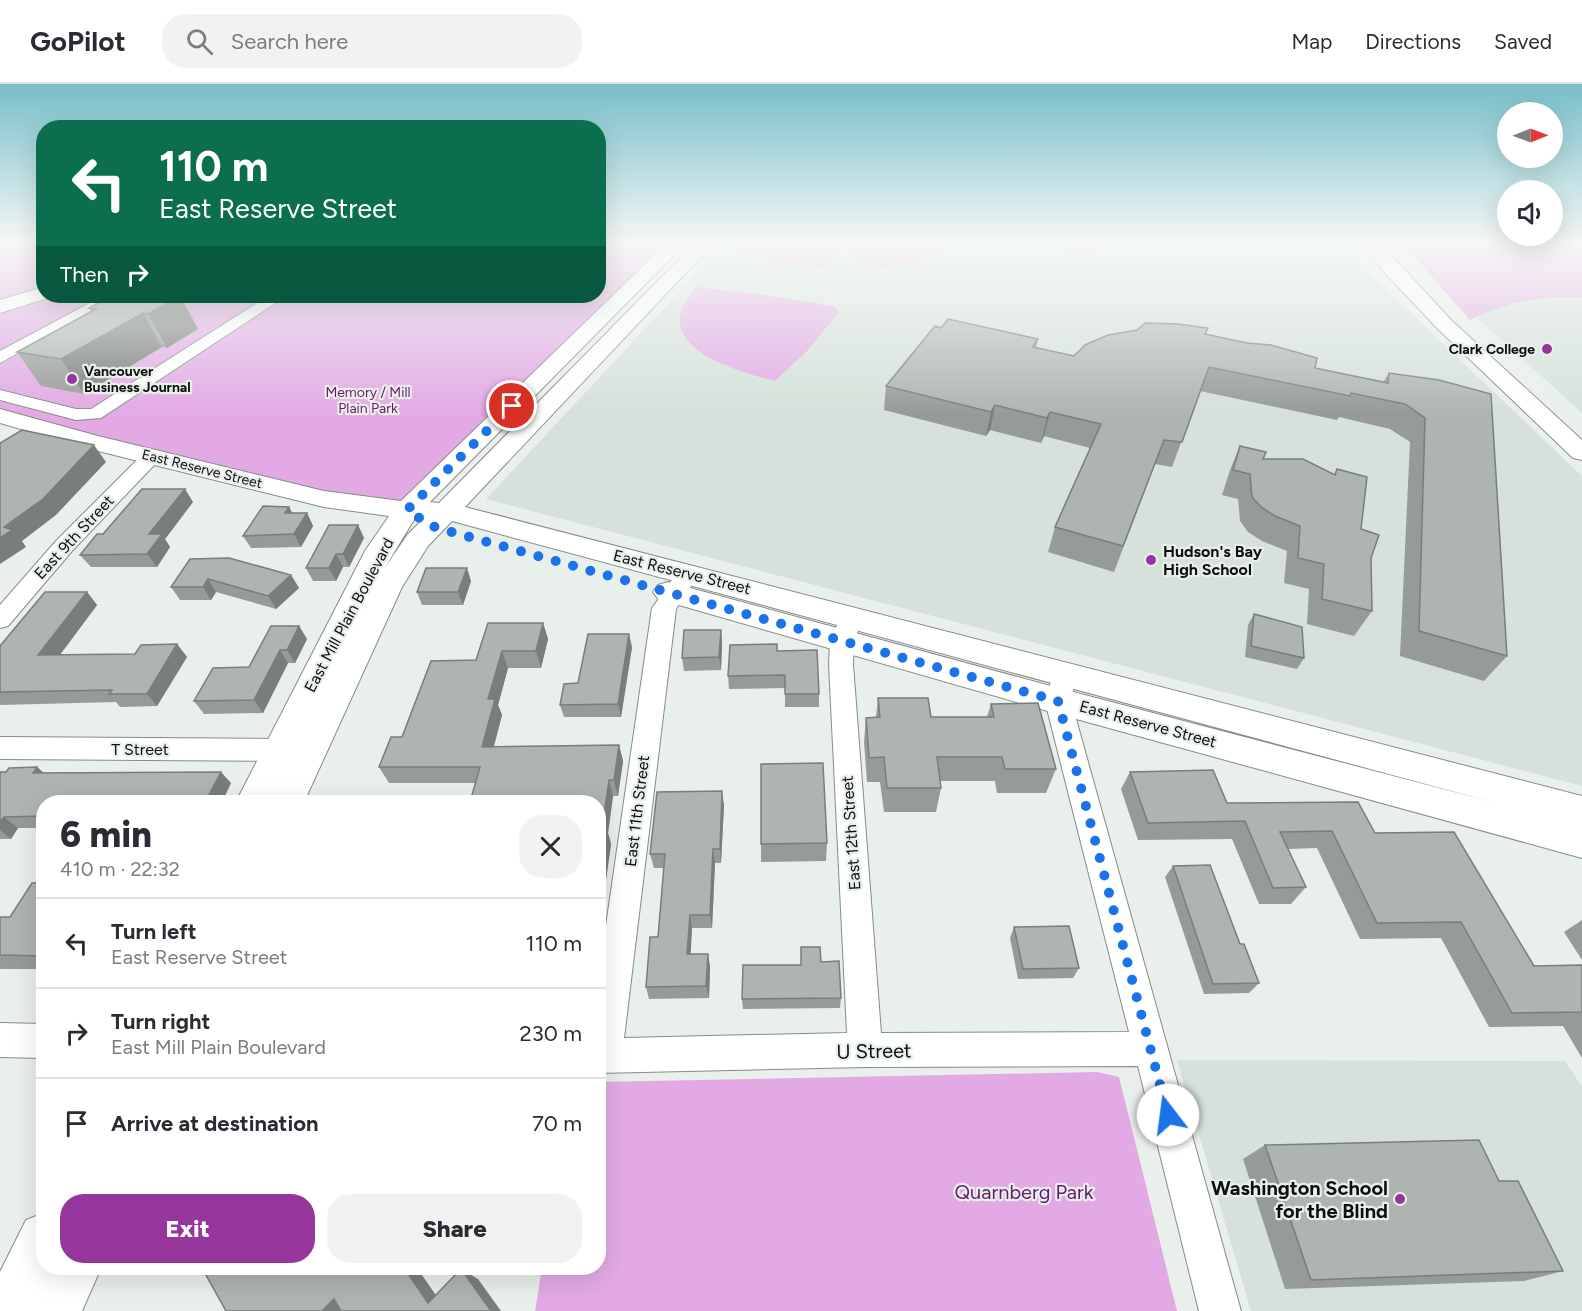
<!DOCTYPE html>
<html lang="en">
<head>
<meta charset="utf-8">
<style>
	body { margin:0; font-family:Figtree,sans-serif; background:#f2f2f3; color:#2b2b33; height:100vh; display:flex; flex-direction:column; font-size:22px; white-space:nowrap }
	* { box-sizing:border-box; margin:0 }
	p { font-size:20px; color:#7c7c81 }
	.icon { flex:none; width:33px; height:33px; fill:none; stroke:currentColor; stroke-width:2; stroke-linecap:round; stroke-linejoin:round }
	.map { position:relative; flex:1; overflow:hidden }
	.panel { position:absolute; left:36px; top:711px; width:570px; height:480px; display:flex; flex-direction:column; background:#fff; border-radius:24px; box-shadow:0 6px 24px #0002 }
	.panel>* { flex:none }
	.hud { position:absolute; left:36px; top:36px; width:570px; height:183px; border-radius:24px; box-shadow:0 6px 24px #0002; background:#0b6e4f; color:#fff; overflow:hidden }
	.needle { width:39px; rotate:89deg }
	.controls { position:absolute; left:1497px; top:18px; display:grid; gap:12px }
	.controls a { display:grid; place-items:center; width:66px; height:66px; border-radius:50%; background:#fff; box-shadow:0 6px 24px #0002; font-size:30px }
	.pin { position:absolute; display:grid; place-items:center; width:51px; height:51px; color:#fff; margin:-26px; border:3px solid #fff; border-radius:50%; box-shadow:0 2px 6px #0007 }
	.me { position:absolute; width:66px; margin:-33px; rotate:345deg; stroke-linejoin:round; filter:drop-shadow(0 0 4px #0008) }
	.turn { display:flex; align-items:center; gap:21px; height:126px; padding:0 24px; font-size:27px }
	.turn .icon { width:78px; height:78px; stroke-width:2.5 }
	.turn b { display:block; font-size:42px; line-height:51px }
	.then { display:flex; align-items:center; height:57px; padding:0 24px; background:#0003; gap:12px; font-size:22px }
	.round { display:grid; place-items:center; flex:none; width:63px; height:63px; border-radius:24px; background:#f2f2f3 }
	.headline { display:flex; align-items:center; justify-content:space-between; height:102px; padding:0 24px }
	h1 { font-size:36px; font-weight:800; line-height:45px }
	.action { display:flex; gap:12px; margin-top:auto; padding:12px 24px }
	.action a { flex:1; height:69px; border-radius:24px; background:#96359c; color:#fff; font-size:24px; font-weight:800; line-height:69px; text-align:center }
	.action a+a { background:#f2f2f3; color:#2b2b33 }
	ul { padding:0; list-style:none }
	li { display:flex; align-items:center; gap:18px; height:90px; padding:0 24px; border-top:2px solid #e1e1e2 }
	li div { flex:1 }
	li b { display:block; font-size:22px }
	li em { font-style:normal }
	header { display:flex; align-items:center; gap:36px; box-sizing:border-box; height:84px; padding:0 30px; background:#fff; border-bottom:2px solid #e1e1e2 }
	header strong { font-size:28px }
	nav { display:flex; gap:33px; margin-inline-start:auto; font-size:21px }
	.search { width:420px; height:54px; background:#f2f2f3; display:flex; align-items:center; gap:15px; box-sizing:border-box; padding:0 21px; border-radius:24px; color:#7c7c81; font-size:22px }
	.map>svg:first-child { display:block }
	.built { fill:#d5e1da }
	.green { fill:#e2a9e4 }
	.lines { fill:none; stroke-linecap:round; stroke-linejoin:round }
	.street-casing { stroke:#868c88; stroke-width:2 }
	.secondary-casing { stroke:#868c88; stroke-width:2 }
	.street { fill:#fff; fill-rule:evenodd }
	.secondary { fill:#fff; fill-rule:evenodd }
	.wall { fill:#969b97 }
	.shaded-wall { fill:#7a7e7b }
	.building { fill:#aeb4b0; stroke:#7a7e7b; stroke-width:1.5 }
	.route { stroke:#1a73e8; stroke-width:10; stroke-dasharray:0 18 }
	.poi-dot { fill:#96359c; stroke:#e9efeb; stroke-width:2 }
	.labels { text-anchor:middle; dominant-baseline:central; stroke-width:4.5; stroke-linejoin:round; paint-order:stroke }
	.far-poi-label { font-size:14px; font-weight:bold; fill:#0e100e; stroke:#e9efeb; text-anchor:end }
	.far-park-label { font-size:14px; fill:#661b6b; stroke:#e9efeb }
	.far-street-label { font-size:14px; fill:#0e100e; stroke:#e9efeb }
	.street-label { font-size:16px; fill:#0e100e; stroke:#e9efeb }
	.poi-label { font-size:16px; font-weight:bold; fill:#0e100e; stroke:#e9efeb; text-anchor:start }
	.near-street-label { font-size:20px; fill:#0e100e; stroke:#e9efeb }
	.near-poi-label { font-size:20px; font-weight:bold; fill:#0e100e; stroke:#e9efeb; text-anchor:end }
	.near-park-label { font-size:20px; fill:#661b6b; stroke:#e9efeb }
</style>
</head>
<body>
<header>
<strong>GoPilot</strong>
<div class="search"><svg class="icon" aria-label="search" viewBox="0 0 24 24"><circle cx="10" cy="10" r="6"/><path d="M15 15l6 6"/></svg>Search here</div>
<nav><a>Map</a><a>Directions</a><a>Saved</a></nav>
</header>
<div class="map">
<svg width="1582" height="1227" viewBox="0 0 1582 1227">
	<rect width="100%" height="100%" fill="#e9efeb"/>
	<!-- built -->
	<path class="built" d="M724,160H1351L1373,193L1582,392V702L486,415Z
		M1405,160H1582V329L1442,202Z
		M1177,976L1565,977L1582,1003V1227H1251Z"/>
	<!-- green -->
	<path class="green" d="M0,160H43L44,212H598L599,160H676L408,415L378,422L0,332Z
		M751,160H842L824,184L740,172Z
		M851,160H930L940,167L936,173C903,180 874,194 847,166Z
		M1032,160H1100L1093,171Z
		M1403,160H1568L1582,166V213C1540,212 1508,217 1470,236Z
		M697,203L765,211L833,222L839,228L807,267L775,297C733,286 642,260 697,203Z
		M1097,988L1119,993L1177,1227H535L542,1184H598L599,998Z"/>
	<g class="lines">
		<!-- street casing -->
		<g class="street-casing">
			<path id="street" d="M103,212H121L0,279V267Z
				M268,212H286L101,334L76,336L0,316V306L76,325H91Z
				M151,367L158,369L161,373L158,377L72,467L8,542L0,544V521L56,457L144,369Z
				M688,483L696,485L699,490L676,525L624,954L847,949L829,580L830,556L844,527L852,525L860,527L864,533L854,556L853,580L881,949L1129,948L1045,617L1055,584L1064,582L1073,584L1076,591L1071,617L1241,1227H1199L1138,982L865,983L598,989V897L652,524L680,485Z
				M0,653L279,655L288,658L292,666L288,674L279,677L0,675Z
				M0,939L44,940V974L0,973Z"/>
		</g>
		<!-- secondary casing -->
		<g class="secondary-casing">
			<path id="secondary" d="M666,160H685L430,418L439,419L694,160H713L465,423L1582,712V774L1058,630L658,515L653,508L658,501L668,498L1058,604L1496,719L452,437L428,462L402,503L304,718H236L365,467L389,432L324,423L82,363L0,339V325L98,352L324,407L401,417ZM415,434L423,435L408,450L384,485Z
				M1363,160H1381L1451,236L1582,356V376L1573,374L1437,244L1384,188Z
				M44,203V212H52L51,213L0,229V216Z
				M44,1129V1184H101L82,1227H0V1188L26,1136Z"/>
		</g>
		<!-- street -->
		<use href="#street" class="street"/>
		<!-- secondary -->
		<use href="#secondary" class="secondary"/>
	</g>
	<!-- wall -->
	<path class="wall" d="M180,212L198,245L167,264L162,263L84,310L41,302L17,268L91,227L89,224Z
		M941,244L1038,255L1036,263L1074,272L1205,250L1315,284L1383,298L1389,289L1439,296L1507,572L1484,597L1400,572L1410,358L1390,345L1339,333L1337,336L1200,307L1172,383L1155,380L1114,488L1048,468L1055,443L1090,364L1044,352L1041,359L990,346L986,352L884,326L886,302Z
		M1240,362L1263,375L1334,391L1337,385L1361,445L1371,474L1372,527L1354,552L1307,540L1309,505L1284,499L1287,467L1262,457L1248,448L1240,437L1238,415L1222,411L1230,386Z
		M193,418L165,455L170,463L157,483H91L80,471L103,450Z
		M289,423L292,429H307L313,442L301,463L251,464L243,452Z
		M358,441L364,454L349,483H343L336,497H313L306,484Z
		M190,475L291,491L299,504L276,525L216,508L211,516H180L171,503Z
		M471,497L463,521H422L417,508Z
		M87,508L97,521L60,571L135,570L177,560L187,573L157,622L120,623L116,618L0,621V562Z
		M1254,530L1304,574L1297,585L1245,573L1248,541Z
		M543,539L548,555L541,584H508L498,621L502,631L494,663L619,661L623,677L618,712H613L608,749L611,760L605,803H598V718L475,699H389L379,683L402,653L476,576Z
		M299,542L307,555L295,579H288L263,629L204,630L194,617L249,583Z
		M721,546L722,559L721,586L684,587L682,574Z
		M632,563L621,633H564L560,621L578,599Z
		M777,567L819,610V623H785V604L729,605L728,592Z
		M878,614L931,633H987L991,620L1056,685L1046,709H997L995,697H940L941,704L936,728H884L880,698H867L864,658L866,634L876,633Z
		M37,683L44,689L231,699L222,718H44V744H18L11,755H0V688Z
		M1130,688L1227,719L1375,749L1534,882L1582,881V974L1563,942L1489,943L1441,854L1360,855L1317,764L1288,765L1306,803L1291,820H1259L1232,755L1138,756L1121,705Z
		M724,721L721,779H715L712,844H692L690,870H708L710,883L709,914L649,915L646,903L658,853L664,784H654L650,770Z
		M827,759L826,777L761,778V760Z
		M1173,782L1259,899L1249,909L1204,910L1165,793Z
		M44,799V885H0V833H10Z
		M1582,836V876L1564,848Z
		M1014,843L1079,884L1073,894L1018,895L1010,854Z
		M801,863L821,878L841,914L840,924L743,925L742,915L801,881Z
		M1265,1061L1499,1097L1563,1187L1524,1197L1285,1205L1243,1075Z"/>
	<!-- shaded-wall -->
	<path class="shaded-wall" d="M180,212L198,245L167,264L148,230Z
		M143,229L162,263L84,310L61,275Z
		M995,321L990,346L986,352L991,328Z
		M1050,328L1044,352L1041,359L1047,334Z
		M94,361L106,378L56,431L22,457L26,463L0,480V454L4,443Z
		M185,405L193,418L165,455L170,463L157,483L147,470L149,450Z
		M289,423L296,436L285,429Z
		M307,429L313,442L301,463L294,450Z
		M358,441L364,454L349,483L343,470Z
		M336,470L343,483L336,497L329,484Z
		M467,484L471,497L463,521L458,508Z
		M291,491L299,504L276,525L268,512Z
		M208,495L216,508L211,516L203,503Z
		M87,508L97,521L50,584L38,571Z
		M543,539L548,555L541,584L536,567Z
		M299,542L307,555L295,579L287,566Z
		M721,546L722,559L721,586L719,573Z
		M629,550L632,563L621,633L618,620Z
		M177,560L187,573L157,622L147,610Z
		M280,566L288,579L263,629L254,616Z
		M502,567L508,584L498,621L502,631L489,679L482,663L488,615Z
		M619,661L623,677L618,712L614,696Z
		M37,683L50,695L33,689Z
		M221,688L231,699L222,718H205Z
		M609,696L613,712L608,749L611,760L605,803L601,788L602,745Z
		M722,707L724,721L721,779L720,765Z
		M4,733L18,744L11,755L0,746V738Z
		M713,765L715,779L712,844L710,831Z
		M690,831L692,844L690,883L687,870Z
		M708,870L710,883L709,914L706,902Z
		M404,1184H417L447,1227L428,1219Z
		M461,1185L478,1195L501,1227H491Z
		M334,1215L354,1227H322Z"/>
	<!-- building -->
	<path class="building" d="M111,212H180L148,230L143,229L61,275L17,268L96,225L89,224Z
		M948,235L1038,255L1033,263L1074,272L1085,261L1108,251L1137,246L1145,239L1178,240L1208,244L1205,250L1247,259L1271,261L1317,274L1315,284L1388,299L1389,289L1439,296L1491,310L1507,572L1419,547L1425,334L1405,320L1351,309L1350,312L1209,283L1182,358L1164,356L1123,462L1055,443L1101,340L1050,328L1047,334L995,321L991,328L886,302L935,242L941,244Z
		M22,346L94,361L43,415L4,443L12,446L0,454V359Z
		M1240,362L1266,368L1263,375H1303L1335,391L1337,385L1367,393L1361,445L1379,451L1371,474L1372,527L1322,515L1324,480L1298,474L1300,442L1275,432L1261,423L1252,413L1250,390L1233,386Z
		M142,405H185L149,450H162L147,470L80,471L97,450H103Z
		M263,422L289,423L285,429H307L294,450L243,452Z
		M329,441H358L343,470H336L329,484H306Z
		M229,474L291,491L268,512L208,495L203,503H171L190,475Z
		M426,484H467L458,508H417Z
		M45,508H87L38,571L135,570L141,561L177,560L147,610H109L112,606L0,608V562Z
		M1254,530L1302,543L1304,574L1251,562Z
		M488,539H543L536,567H502L488,615H495L482,663L619,661L614,696H609L602,745H607L601,788H598V718H470L480,683H379L391,653H402L431,577L476,576Z
		M271,542H299L287,566H280L254,616L194,617L213,584L249,583Z
		M684,546H721L719,573L682,574Z
		M588,550H629L618,620L560,621L564,600L578,599Z
		M777,560V567L817,566L819,610H785V591L728,592L730,561Z
		M878,614H928L931,633H994L991,620L1038,619L1056,685H1005L1002,673H937L941,704H887L884,673L869,674L866,634L880,633Z
		M823,679L827,759L761,760V680Z
		M37,683L33,689L221,688L205,718H44V732L4,733L0,738V688H6L9,684Z
		M1213,686L1227,719L1358,718L1375,749L1454,748L1534,882L1582,881V928L1512,929L1461,838L1377,839L1332,747L1280,748L1306,803L1273,804L1245,737L1148,739L1130,688Z
		M722,707L720,765H713L710,831H690L687,870H708L706,902L646,903L650,853H658L665,770H650L657,708Z
		M1210,781L1240,860H1244L1259,899L1213,900L1173,782Z
		M32,799H44V872L0,871V833H10Z
		M1069,842L1079,884L1023,885L1014,843Z
		M801,863H820L821,878L839,877L841,914L742,915L743,881H801Z
		M1479,1056L1499,1097H1518L1563,1187L1311,1196L1265,1061Z
		M202,1184H265L268,1188L272,1184H404L428,1219L461,1185L491,1227H341L334,1215L322,1227H226Z"/>
	<!-- sky -->
	<linearGradient id="sky" x2="0" y2="1"><stop stop-color="#77bec9"/><stop offset="0.48" stop-color="#f5f8f6"/><stop offset="1" stop-color="#f5f8f6" stop-opacity="0"/></linearGradient>
	<rect width="1582" height="331" fill="url(#sky)"/>
	<g class="lines">
		<!-- route -->
		<path class="route" d="M512,322L407,426L432,442L448,447L1058,617L1168,1031"/>
	</g>
	<!-- markers -->
	<g class="poi-dot">
		<circle cx="1547" cy="265" r="6"/>
		<circle cx="72" cy="295" r="6"/>
		<circle cx="1151" cy="476" r="6"/>
		<circle cx="1400" cy="1115" r="6"/>
	</g>
	<g class="labels">
		<!-- far-poi labels -->
		<g class="far-poi-label">
			<text x="1535" y="265">Clark College</text>
			<text x="84" y="287" text-anchor="start">Vancouver<tspan x="84" dy="16">Business Journal</tspan></text>
		</g>
		<!-- far-park labels -->
		<g class="far-park-label">
			<text x="368" y="308">Memory / Mill<tspan x="368" dy="16">Plain Park</tspan></text>
		</g>
		<!-- far-street labels -->
		<g class="far-street-label">
			<text transform="translate(202 385) rotate(14)">East Reserve Street</text>
		</g>
		<!-- street labels -->
		<g class="street-label">
			<text transform="translate(74 453) rotate(-47)">East 9th Street</text>
			<text transform="translate(682 488) rotate(14)">East Reserve Street</text>
			<text transform="translate(349 531) rotate(-62)">East Mill Plain Boulevard</text>
			<text transform="translate(1148 640) rotate(15)">East Reserve Street</text>
			<text x="140" y="665">T Street</text>
			<text transform="translate(637 727) rotate(-83)">East 11th Street</text>
			<text transform="translate(851 749) rotate(-94)">East 12th Street</text>
		</g>
		<!-- poi labels -->
		<g class="poi-label">
			<text x="1163" y="467">Hudson's Bay<tspan x="1163" dy="18">High School</tspan></text>
		</g>
		<!-- near-street labels -->
		<g class="near-street-label">
			<text transform="translate(874 967) rotate(-1)">U Street</text>
		</g>
		<!-- near-poi labels -->
		<g class="near-poi-label">
			<text x="1388" y="1104">Washington School<tspan x="1388" dy="23">for the Blind</tspan></text>
		</g>
		<!-- near-park labels -->
		<g class="near-park-label">
			<text x="1024" y="1108">Quarnberg Park</text>
		</g>
	</g>
</svg>
<div class="controls">
<a><svg class="needle" viewBox="-14 -14 28 28"><path d="M0-13l5 13h-10z" fill="#e53935"/><path d="M0 13l5-13h-10z" fill="#7c7c81"/></svg></a>
<a><svg class="icon" aria-label="sound" viewBox="0 0 24 24"><path d="M4 9h4l5-4v14l-5-4H4zM17 9q2 3 0 6"/></svg></a>
</div>
<div class="pin" style="left:512px;top:322px;background:#d93025"><svg class="icon" aria-label="arrive" viewBox="0 0 24 24"><path d="M6 21V4h12l-3 4 3 4H6"/></svg></div>
<svg class="me" style="left:1168px;top:1031px" viewBox="-20 -20 40 40"><circle r="19" fill="#fff"/><path d="M0-13L10 11 0 6-10 11z" fill="#1a73e8"/></svg>
<div class="hud">
<div class="turn"><svg class="icon" aria-label="left" viewBox="0 0 24 24"><path d="M17 20v-9H6M10 6l-5 5 5 5"/></svg><div><b>110 m</b>East Reserve Street</div></div>
<div class="then">Then<svg class="icon" aria-label="right" viewBox="0 0 24 24"><path d="M7 20v-9h11M14 6l5 5-5 5"/></svg></div>
</div>
<section class="panel">
<div class="headline"><div><h1>6 min</h1><p>410 m · 22:32</p></div><a class="round"><svg class="icon" aria-label="close" viewBox="0 0 24 24"><path d="M6 6l12 12M18 6L6 18"/></svg></a></div>
<ul>
<li><svg class="icon" aria-label="left" viewBox="0 0 24 24"><path d="M17 20v-9H6M10 6l-5 5 5 5"/></svg><div><b>Turn left</b><p>East Reserve Street</p></div><em>110 m</em></li>
<li><svg class="icon" aria-label="right" viewBox="0 0 24 24"><path d="M7 20v-9h11M14 6l5 5-5 5"/></svg><div><b>Turn right</b><p>East Mill Plain Boulevard</p></div><em>230 m</em></li>
<li><svg class="icon" aria-label="arrive" viewBox="0 0 24 24"><path d="M6 21V4h12l-3 4 3 4H6"/></svg><div><b>Arrive at destination</b></div><em>70 m</em></li>
</ul>
<div class="action"><a>Exit</a><a>Share</a></div>
</section>
</div>
</body>
</html>
